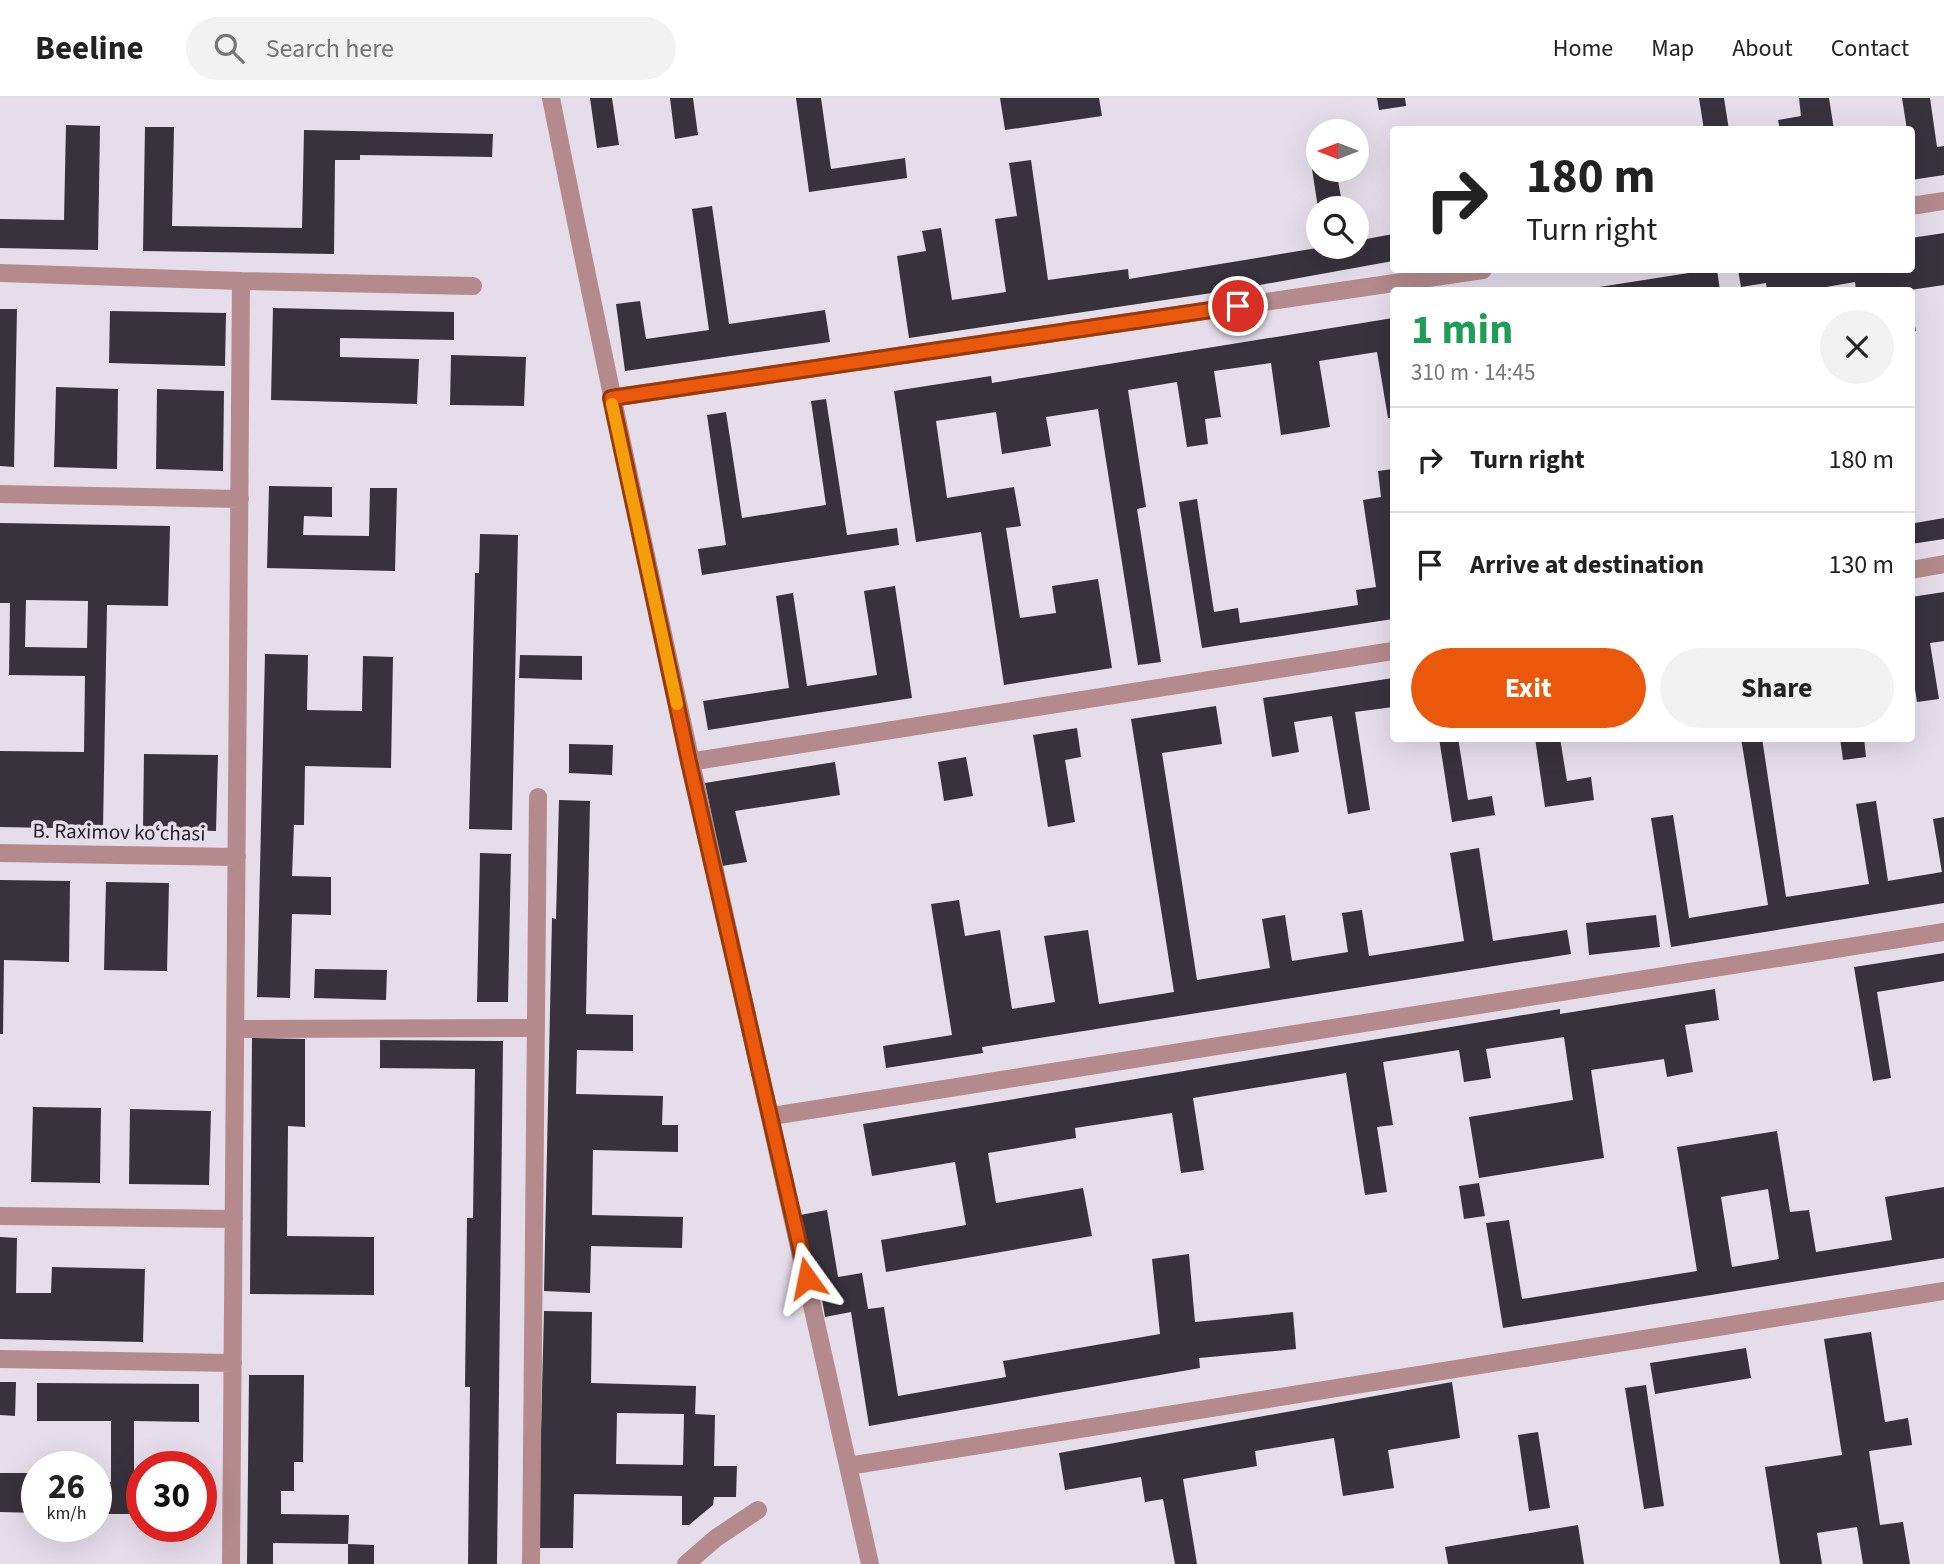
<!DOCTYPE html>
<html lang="en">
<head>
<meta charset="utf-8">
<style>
	body { margin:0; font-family:"Source Sans 3",sans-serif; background:#f2f2f2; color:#222; height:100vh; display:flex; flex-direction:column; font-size:26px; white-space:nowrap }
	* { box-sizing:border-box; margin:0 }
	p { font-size:23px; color:#767676 }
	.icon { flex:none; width:38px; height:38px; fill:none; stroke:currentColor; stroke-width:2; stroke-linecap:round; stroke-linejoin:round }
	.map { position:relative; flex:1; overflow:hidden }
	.side { position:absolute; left:1390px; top:189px; width:525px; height:455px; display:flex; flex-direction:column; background:#fff; border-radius:7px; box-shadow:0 7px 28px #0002 }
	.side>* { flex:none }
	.hud { position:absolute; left:1390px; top:28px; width:525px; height:147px; border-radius:7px; box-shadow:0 7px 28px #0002; background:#fff; color:#222; overflow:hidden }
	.needle { width:46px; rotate:270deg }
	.fabs { position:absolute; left:1306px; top:21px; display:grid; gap:14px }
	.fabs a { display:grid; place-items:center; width:63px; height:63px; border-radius:50%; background:#fff; box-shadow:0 7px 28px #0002; font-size:35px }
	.speed { position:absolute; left:21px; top:1353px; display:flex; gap:14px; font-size:35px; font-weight:700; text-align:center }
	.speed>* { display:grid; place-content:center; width:91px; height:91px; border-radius:50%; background:#fff; box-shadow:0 7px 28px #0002; line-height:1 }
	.speed small { font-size:18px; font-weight:400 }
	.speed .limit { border:10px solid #d22; background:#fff; color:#111 }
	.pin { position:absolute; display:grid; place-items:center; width:60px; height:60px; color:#fff; margin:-30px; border:4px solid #fff; border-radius:50%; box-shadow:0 2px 7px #0007 }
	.me { position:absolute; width:77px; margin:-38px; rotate:348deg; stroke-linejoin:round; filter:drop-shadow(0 0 5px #0008) }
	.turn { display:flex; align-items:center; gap:24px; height:147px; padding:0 21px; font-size:32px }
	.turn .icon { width:91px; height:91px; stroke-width:2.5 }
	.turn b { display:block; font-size:49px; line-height:60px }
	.round { display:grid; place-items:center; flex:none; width:74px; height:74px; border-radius:37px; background:#f2f2f2 }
	.head { display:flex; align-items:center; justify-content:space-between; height:119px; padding:0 21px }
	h1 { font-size:42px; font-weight:700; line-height:52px; color:#1e9e55 }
	.button { display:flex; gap:14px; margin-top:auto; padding:14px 21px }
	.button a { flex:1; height:80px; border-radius:42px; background:#ea580c; color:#fff; font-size:28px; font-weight:700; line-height:80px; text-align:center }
	.button a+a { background:#f2f2f2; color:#222 }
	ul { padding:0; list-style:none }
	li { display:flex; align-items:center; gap:21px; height:105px; padding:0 21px; border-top:2px solid #e0e0e0 }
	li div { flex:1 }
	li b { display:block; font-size:26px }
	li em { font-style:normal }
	header { display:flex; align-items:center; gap:42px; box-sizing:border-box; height:98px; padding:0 35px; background:#fff; border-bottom:2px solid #e0e0e0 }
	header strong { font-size:33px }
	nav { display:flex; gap:38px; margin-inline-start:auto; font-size:24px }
	.search { width:490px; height:63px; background:#f2f2f2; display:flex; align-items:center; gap:18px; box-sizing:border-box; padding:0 24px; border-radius:38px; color:#767676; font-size:26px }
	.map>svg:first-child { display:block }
	.building { fill:#38323c; fill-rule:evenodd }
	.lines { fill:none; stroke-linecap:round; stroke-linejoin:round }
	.minor { stroke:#b48a8c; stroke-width:18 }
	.route-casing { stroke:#983908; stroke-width:18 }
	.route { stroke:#ea580c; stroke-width:12 }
	.slow { stroke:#f59e0b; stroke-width:12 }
	.labels { text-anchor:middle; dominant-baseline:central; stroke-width:7; stroke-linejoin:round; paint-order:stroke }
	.street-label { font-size:21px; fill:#211e23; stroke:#e6ddeb }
</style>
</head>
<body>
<header>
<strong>Beeline</strong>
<div class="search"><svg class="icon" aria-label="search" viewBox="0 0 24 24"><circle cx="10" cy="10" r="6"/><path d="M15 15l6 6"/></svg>Search here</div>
<nav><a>Home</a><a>Map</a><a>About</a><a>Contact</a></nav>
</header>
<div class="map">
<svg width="1944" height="1466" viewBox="0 0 1944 1466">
	<rect width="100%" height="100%" fill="#e6ddeb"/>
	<!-- building -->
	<path class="building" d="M590,0H612L619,47L597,50Z
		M670,0H693L698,37L675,41Z
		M796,0H821L831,71L905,60L907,80L809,94Z
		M1000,0H1099L1102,18L1005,32Z
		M1377,0H1405L1406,8L1379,12Z
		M1699,0H1724L1729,32H1704Z
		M1799,0H1829L1834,32H1780L1778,22L1801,18Z
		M1902,0H1930L1937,49L1944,48V77L1911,82V32H1907Z
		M66,27L100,28L98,152L0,150V121L64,122Z
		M145,29H174L172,128L302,130L304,32L493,36L492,59L360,57V62H335L334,156L143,153Z
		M1318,43V72H1336L1343,110H1318L1308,45Z
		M1031,62L1048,182L1128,171L1129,181L1323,149H1356V143L1393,136V163L1232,192L909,240L897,158L926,153L922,133L941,130L952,202L1006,194L995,121L1017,118L1009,65Z
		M712,108L729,226L825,212L830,244L625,273L616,206L640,203L646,241L709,232L692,111Z
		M1944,135V187L1910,192H1856L1855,184L1809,192H1767L1766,185L1741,189L1738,172H1911V140Z
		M1708,172H1717L1720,192H1580Z
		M1911,209L1916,233L1911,234Z
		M273,210L454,214V242L340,240V259L419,261L417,306L271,302Z
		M0,211H17L14,369L0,368Z
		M110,213L226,215L225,268L109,265Z
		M1393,220V320H1388L1377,254L1319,263L1330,329L1301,334L1281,337L1271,265L1214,273L1221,319L1205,321L1208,346L1187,349L1177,284L1128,292L1146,409L1137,411L1161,564L1138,567L1098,311L1046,319L1051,348L1002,356L996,314L936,323L947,400L1014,389L1021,428L1006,430L1020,520L1056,515L1052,488L1098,481L1112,570L1004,587L981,434L916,444L894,293L991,278L992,285Z
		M451,257L526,259L524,308L450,307Z
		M56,289L118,291L117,371L54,369Z
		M157,291L224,293L223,373L156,371Z
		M826,301L847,437L897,430L899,447L702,477L698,451L726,447L707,317L726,314L742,420L826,407L811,303Z
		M1393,371V521L1202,550L1179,404L1197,401L1214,514L1238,510L1240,525L1358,507L1356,492L1376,489L1363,402L1381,399L1378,373Z
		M269,388L332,389V419L304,418L303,437L369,438L370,390H397L395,473L267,470Z
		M1911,408L1915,425L1944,420V441L1911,446Z
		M0,425L170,428L168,508L107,507L103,731L0,729V653L84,654L85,578L9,577L10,505H0ZM26,502L88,503L87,550L25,549Z
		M480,436L518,437L512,732L469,731L475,475H479Z
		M895,488L912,600L708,632L703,603L789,590L776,498L793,495L807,588L877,577L864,493Z
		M1944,494V543L1930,545L1939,601L1917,604L1911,565V499Z
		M265,556L308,557L307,612L362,613L363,558L393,559L391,670L305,668L304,727H294L292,778L331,779V817L292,816L290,900L257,899Z
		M520,557L582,558V582L519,580Z
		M1393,580V609L1355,614L1370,712L1348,716L1332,618L1294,624L1299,654L1272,659L1263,600Z
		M1216,608L1222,646L1162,655L1197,882L1270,870L1262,821L1285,817L1292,863L1348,854L1342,815L1362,812L1369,858L1464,843L1450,755L1479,750L1493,843L1567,832L1571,856L982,949L983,955L886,970L883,948L952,937L931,806L959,802L965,838L1000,832L1012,911L1055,904L1044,838L1088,832L1099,906L1174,894L1131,621Z
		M1077,630L1081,659L1065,662L1075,724L1048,729L1033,637Z
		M1439,640H1458L1468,702L1492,698L1495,717L1452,724Z
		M1535,640H1560L1567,683L1591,679L1594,702L1545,709Z
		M1741,640H1762L1786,799L1869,786L1856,706L1876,703L1888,783L1942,774L1933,721L1944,719V805L1671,849L1651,720L1673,717L1689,820L1768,807Z
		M1840,640H1864L1866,659L1843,662Z
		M569,646L613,647L612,677L569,675Z
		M144,656L218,657L216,733L143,731Z
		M966,659L973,698L944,703L938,664Z
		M835,664L840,697L735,713L747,764L722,768L705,685Z
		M559,702L590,703L586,916L633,917V953L577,952L576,996L663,998L662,1027H678V1054L593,1052L592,1117L683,1119L682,1150L591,1148L590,1195L544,1193L552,820L556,821Z
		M480,755L511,756L508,904H477Z
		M0,782L70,783L69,864L4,862L3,936H0Z
		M106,784L169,785L167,873L104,872Z
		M1656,817L1660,849L1589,857L1586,825Z
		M1944,855V883L1877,894L1891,980L1873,983L1854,869Z
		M315,871L387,872L386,902L314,900Z
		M1715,891L1719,922L1685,927L1693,974L1667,979L1664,961L1591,972L1604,1060L1479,1080L1469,1019L1573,1002L1564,939L1486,951L1491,980L1464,984L1459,952L1383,964L1393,1027L1377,1029L1387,1094L1365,1097L1346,975L1193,1000L1204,1072L1181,1075L1172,1015L1075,1030L1076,1040L988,1055L996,1105L1083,1090L1092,1138L886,1174L881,1142L966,1127L955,1064L872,1078L863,1026L1560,911V916Z
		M252,940L305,941V1029L288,1028L287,1138L374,1139V1197L250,1196Z
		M380,942L503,943L497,1466H468L470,1289H465L467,1120H473L475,971L380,970Z
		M33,1009L101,1010L100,1085L31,1084Z
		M130,1011L211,1013L209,1087L129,1086Z
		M1777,1033L1790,1114L1809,1112L1816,1154L1892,1142L1885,1099L1944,1089V1160L1503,1230L1486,1125L1509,1122L1522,1201L1697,1173L1677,1049ZM1768,1091L1779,1161L1732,1169L1721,1099Z
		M1479,1085L1485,1118L1464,1121L1459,1088Z
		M827,1112L838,1179L862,1175L868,1211L884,1209L898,1298L1006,1279L1003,1263L1160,1236L1152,1161L1189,1156L1195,1224L1293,1214L1296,1251L1199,1260L1200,1270L869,1328L851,1214L825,1219L819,1183L811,1184L800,1117Z
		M0,1139L17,1140L16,1195H51L52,1169L145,1171L143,1244L0,1241Z
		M544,1213L592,1214L591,1285L696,1288L695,1316L715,1317L714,1368H737L736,1399H714L713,1407L689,1427H682V1398L574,1396L573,1450H538ZM617,1315L684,1316L683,1367L616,1366Z
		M1871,1234L1885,1324L1908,1320L1912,1347L1869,1353L1880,1427L1903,1424L1910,1466H1863L1857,1429L1817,1435L1822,1466H1780L1765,1369L1842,1357L1824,1241Z
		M1746,1250L1751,1280L1655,1296L1650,1265Z
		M249,1277H304L303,1364H294V1393H281V1416L349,1417L348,1446L374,1447V1466H348V1446L273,1445V1466H247Z
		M0,1284H16L15,1318L0,1317Z
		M1452,1284L1460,1340L1388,1352L1394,1390L1343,1398L1334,1340L1255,1353L1257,1368L1183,1381L1197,1466H1175L1163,1401L1145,1404L1141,1379L1065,1392L1059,1355Z
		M37,1285L199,1286V1324L134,1323V1380H142V1416H96V1384H111V1323H37Z
		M1646,1287L1664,1408L1644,1411L1625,1290Z
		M1538,1334L1550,1410L1529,1413L1518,1337Z
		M0,1375H36L37,1415L0,1414Z
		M1578,1427L1584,1466H1448L1445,1449Z"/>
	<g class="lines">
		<!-- minor -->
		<path class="minor" d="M551,0C649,491 761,978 870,1466
			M1911,108L1944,103
			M0,175L241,183L231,1466
			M241,183L473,188
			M611,300L1483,172
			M0,396L240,401
			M1911,472L1944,466
			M689,664L1393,553
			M0,755L237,759
			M236,931L536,930
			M772,1018L1944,834
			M0,1118L234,1121
			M0,1261L233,1265
			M848,1368L1944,1193
			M531,1466L538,699
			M686,1466L716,1440L758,1412"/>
	</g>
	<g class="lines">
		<!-- route casing -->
		<g class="route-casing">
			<path id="route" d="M807,1180L689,664L611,300L1238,208"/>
		</g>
		<!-- route -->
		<use href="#route" class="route"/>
		<!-- slow -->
		<path class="slow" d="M612,306L677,606"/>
	</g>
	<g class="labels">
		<!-- street labels -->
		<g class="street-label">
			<text transform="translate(119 734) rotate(1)">B. Raximov koʻchasi</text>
		</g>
	</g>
</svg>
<div class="fabs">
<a><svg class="needle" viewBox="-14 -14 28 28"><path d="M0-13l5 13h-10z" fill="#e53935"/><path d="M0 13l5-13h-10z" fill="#767676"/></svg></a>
<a><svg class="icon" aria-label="search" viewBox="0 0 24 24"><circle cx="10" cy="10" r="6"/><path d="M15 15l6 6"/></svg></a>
</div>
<div class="speed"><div>26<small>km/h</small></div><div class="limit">30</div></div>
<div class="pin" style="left:1238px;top:208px;background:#d93025"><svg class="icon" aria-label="arrive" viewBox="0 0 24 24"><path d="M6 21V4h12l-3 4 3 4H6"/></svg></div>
<svg class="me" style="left:807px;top:1180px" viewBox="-20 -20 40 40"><path d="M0-17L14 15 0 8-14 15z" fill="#ea580c" stroke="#fff" stroke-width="4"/></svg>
<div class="hud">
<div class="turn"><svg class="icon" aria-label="right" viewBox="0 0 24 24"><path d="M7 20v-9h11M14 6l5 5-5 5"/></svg><div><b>180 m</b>Turn right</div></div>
</div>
<section class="side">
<div class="head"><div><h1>1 min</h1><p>310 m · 14:45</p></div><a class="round"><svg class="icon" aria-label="close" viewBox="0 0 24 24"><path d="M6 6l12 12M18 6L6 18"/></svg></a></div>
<ul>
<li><svg class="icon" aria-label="right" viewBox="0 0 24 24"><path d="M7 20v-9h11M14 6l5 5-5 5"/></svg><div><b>Turn right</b></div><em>180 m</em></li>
<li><svg class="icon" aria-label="arrive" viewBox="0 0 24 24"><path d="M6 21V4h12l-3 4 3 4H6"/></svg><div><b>Arrive at destination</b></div><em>130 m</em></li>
</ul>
<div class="button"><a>Exit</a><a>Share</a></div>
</section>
</div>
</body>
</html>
